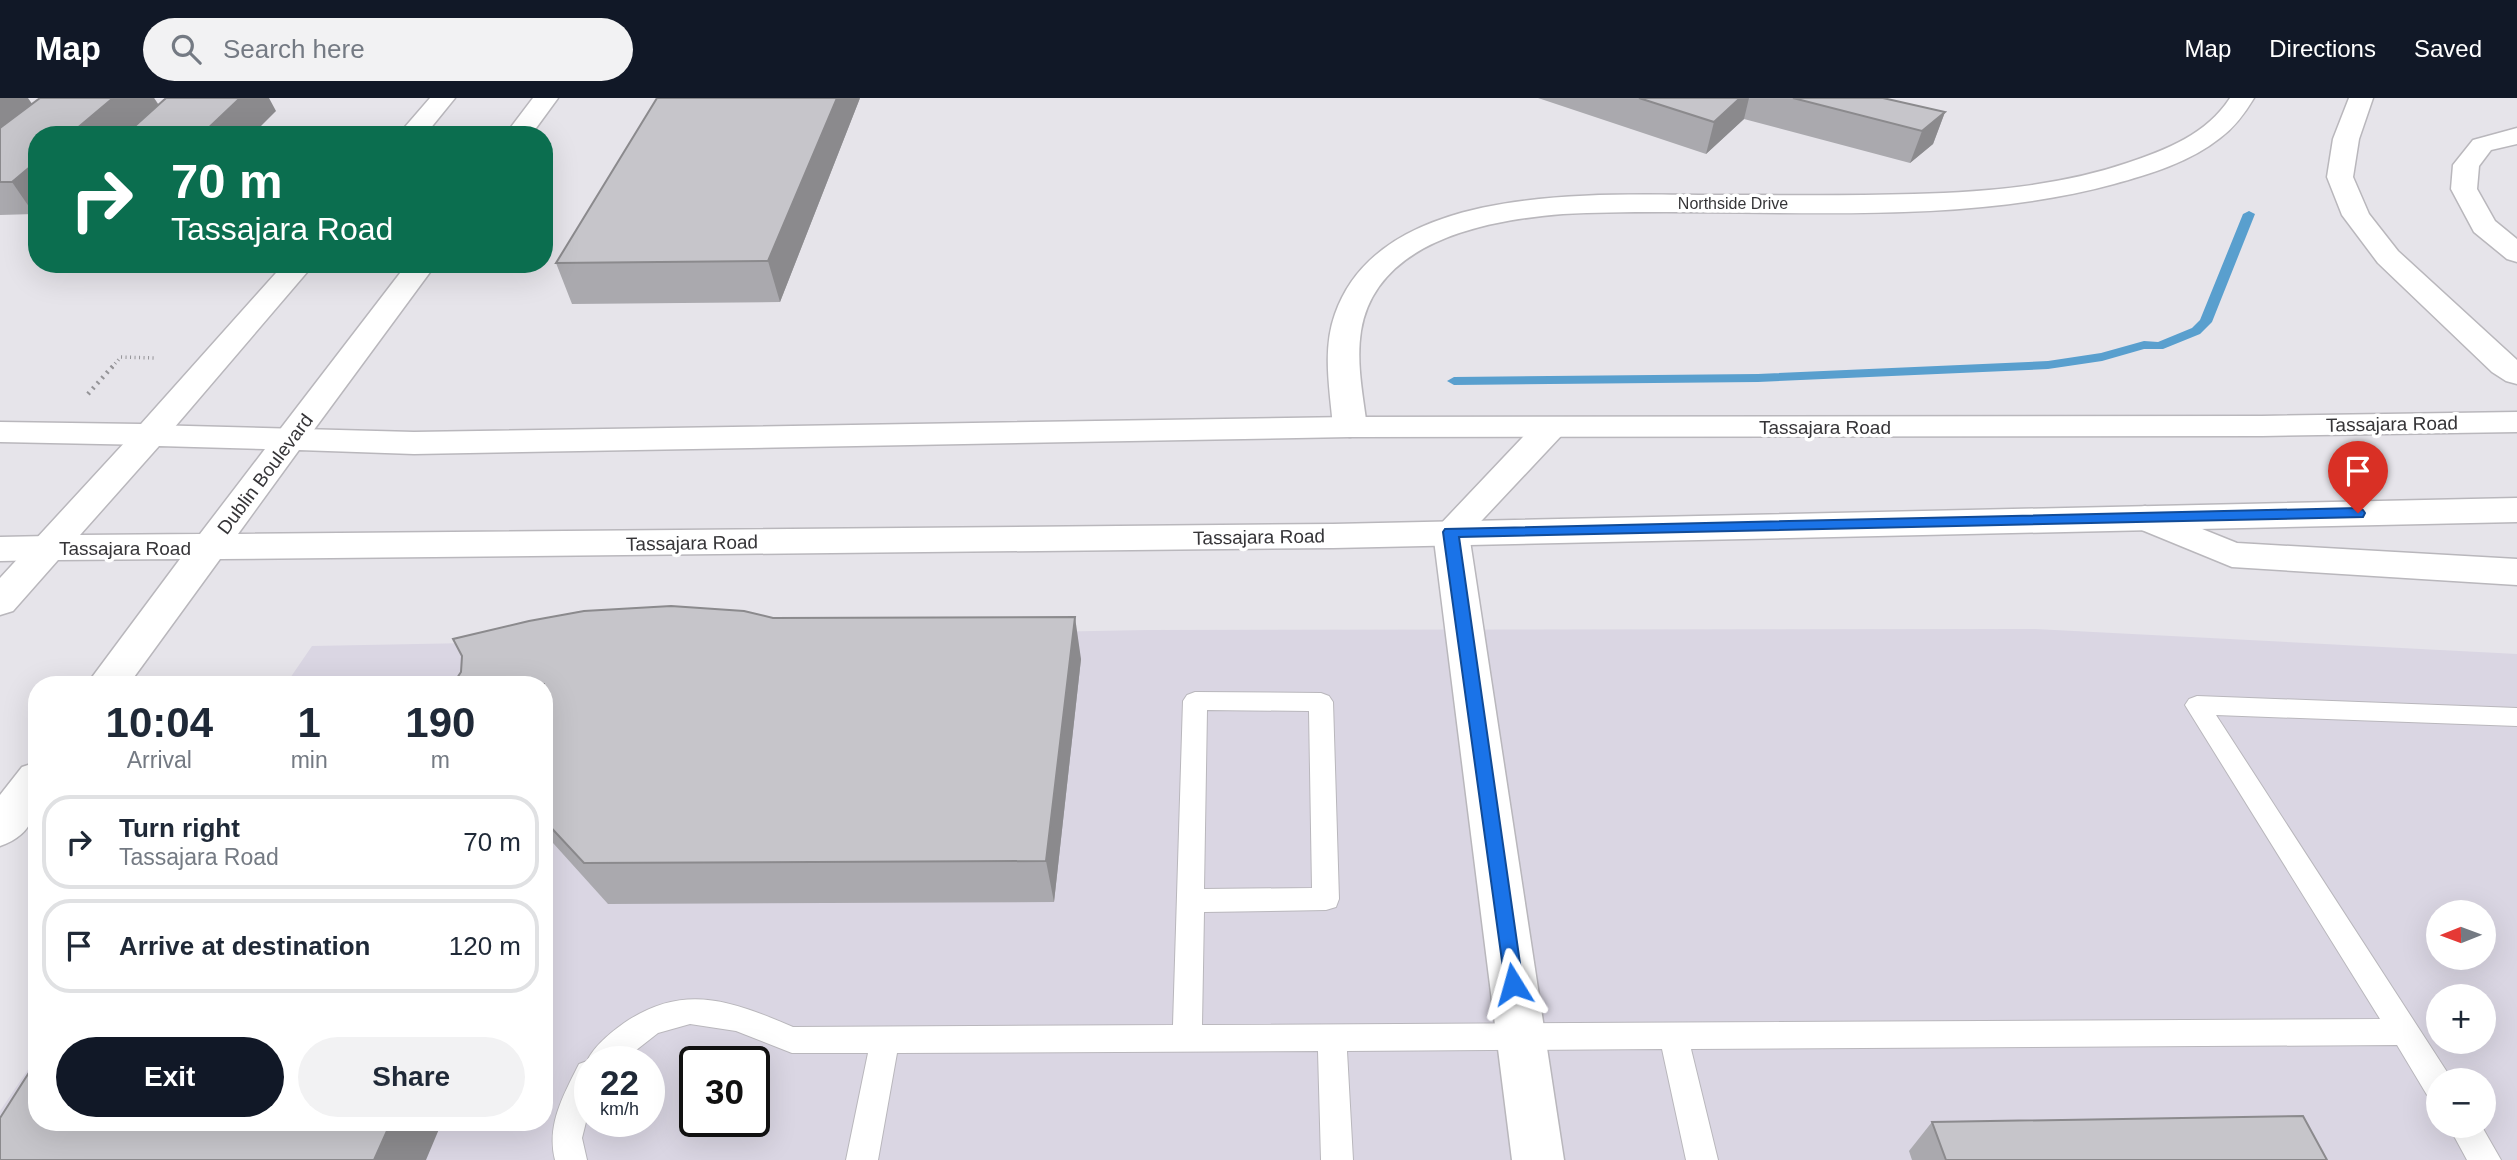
<!DOCTYPE html>
<html lang="en">
<head>
<meta charset="utf-8">
<style>
	body { margin:0; font-family:Helvetica,sans-serif; background:#f2f2f3; color:#1f2937; height:100vh; display:flex; flex-direction:column; font-size:26px; white-space:nowrap }
	* { box-sizing:border-box; margin:0 }
	p { font-size:23px; color:#747a83 }
	.icon { flex:none; width:38px; height:38px; fill:none; stroke:currentColor; stroke-width:2; stroke-linecap:round; stroke-linejoin:round }
	.map { position:relative; flex:1; overflow:hidden }
	.drawer { position:absolute; left:28px; top:578px; width:525px; height:455px; display:flex; flex-direction:column; background:#fff; border-radius:28px; box-shadow:0 7px 28px #0002 }
	.drawer>* { flex:none }
	.top-card { position:absolute; left:28px; top:28px; width:525px; height:147px; border-radius:28px; box-shadow:0 7px 28px #0002; background:#0b6e4f; color:#fff; overflow:hidden }
	.needle { width:46px; rotate:269deg }
	.buttons { position:absolute; left:2426px; top:802px; display:grid; gap:14px }
	.buttons a { display:grid; place-items:center; width:70px; height:70px; border-radius:50%; background:#fff; box-shadow:0 7px 28px #0002; font-size:35px }
	.speed { position:absolute; left:574px; top:948px; display:flex; gap:14px; font-size:35px; font-weight:700; text-align:center }
	.speed>* { display:grid; place-content:center; width:91px; height:91px; border-radius:50%; background:#fff; box-shadow:0 7px 28px #0002; line-height:1 }
	.speed small { font-size:18px; font-weight:400 }
	.speed .limit { border:4px solid #111; border-radius:10px; background:#fff; color:#111 }
	.pin { position:absolute; display:grid; place-items:center; width:60px; height:60px; color:#fff; margin:-72px -30px; border-radius:50% 50% 50% 0; rotate:-45deg; box-shadow:0 0 7px #0007 }
	.pin .icon { rotate:45deg }
	.me { position:absolute; width:77px; margin:-38px; rotate:352deg; stroke-linejoin:round; filter:drop-shadow(0 0 5px #0008) }
	.turn { display:flex; align-items:center; gap:24px; height:147px; padding:0 28px; font-size:32px }
	.turn .icon { width:91px; height:91px; stroke-width:2.5 }
	.turn b { display:block; font-size:49px; line-height:60px }
	.eta { display:flex; justify-content:space-evenly; align-items:center; height:119px; text-align:center }
	.eta b { font-size:42px; font-weight:700; line-height:49px }
	.primary-button { display:flex; gap:14px; margin-top:auto; padding:14px 28px }
	.primary-button a { flex:1; height:80px; border-radius:42px; background:#111827; color:#fff; font-size:28px; font-weight:700; line-height:80px; text-align:center }
	.primary-button a+a { background:#f2f2f3; color:#1f2937 }
	ul { padding:0; list-style:none }
	li { display:flex; align-items:center; gap:21px; height:94px; margin:0 14px 10px; padding:0 14px; border:4px solid #e0e1e3; border-radius:28px }
	li div { flex:1 }
	li b { display:block; font-size:26px }
	li em { font-style:normal }
	header { display:flex; align-items:center; gap:42px; box-sizing:border-box; height:98px; padding:0 35px; background:#111827; color:#fff }
	header strong { font-size:33px }
	nav { display:flex; gap:38px; margin-inline-start:auto; font-size:24px }
	.search { width:490px; height:63px; background:#f2f2f3; display:flex; align-items:center; gap:18px; box-sizing:border-box; padding:0 24px; border-radius:38px; color:#747a83; font-size:26px }
	.map>svg:first-child { display:block }
	.built { fill:#dad6e3; fill-rule:evenodd }
	.lines { fill:none; stroke-linecap:round; stroke-linejoin:round }
	.stream { fill:#599fce; fill-rule:evenodd }
	.lane-casing { stroke:#b9b7bc; stroke-width:2 }
	.street-casing { stroke:#b9b7bc; stroke-width:3 }
	.secondary-casing { stroke:#b9b7bc; stroke-width:3 }
	.primary-casing { stroke:#b9b7bc; stroke-width:3 }
	.highway-casing { stroke:#b9b7bc; stroke-width:3 }
	.path-far1 { stroke:#959498; stroke-width:3.5; stroke-dasharray:1 3.5; stroke-linecap:butt }
	.path { stroke:#959498; stroke-width:4.5; stroke-dasharray:2 5; stroke-linecap:butt }
	.lane { fill:#fff; fill-rule:evenodd }
	.street { fill:#fff; fill-rule:evenodd }
	.secondary { fill:#fff; fill-rule:evenodd }
	.primary { fill:#fff; fill-rule:evenodd }
	.highway { fill:#fff; fill-rule:evenodd }
	.wall { fill:#aaa9ae }
	.shaded-wall { fill:#8b8a8d }
	.building { fill:#c6c5ca; stroke:#8b8a8d; stroke-width:2 }
	.route { fill:#1a73e8; stroke:#114b97; stroke-width:2 }
	.labels { text-anchor:middle; dominant-baseline:central; stroke-width:7; stroke-linejoin:round; paint-order:stroke }
	.far-street-label { font-size:16px; fill:#363538; stroke:#fff }
	.street-label { font-size:19px; fill:#363538; stroke:#fff }
</style>
</head>
<body>
<header>
<strong>Map</strong>
<div class="search"><svg class="icon" aria-label="search" viewBox="0 0 24 24"><circle cx="10" cy="10" r="6"/><path d="M15 15l6 6"/></svg>Search here</div>
<nav><a>Map</a><a>Directions</a><a>Saved</a></nav>
</header>
<div class="map">
<svg width="2517" height="1062" viewBox="0 0 2517 1062">
	<rect width="100%" height="100%" fill="#e6e4ea"/>
	<!-- built -->
	<path class="built" d="M2035,531L2517,556V1062H0V1013L37,958V1024H544V586H286L312,548L1147,532ZM2438,814H2483V859H2438ZM2438,898H2483V943H2438ZM590,964H649V1024H590ZM695,964H754V1024H695ZM2438,982H2483V1027H2438Z"/>
	<g class="lines">
		<!-- stream -->
		<path class="stream" d="M2249,113L2255,116L2212,224L2200,236L2163,251H2144L2102,263L2048,271L1758,284L1454,287L1447,283L1454,279L1758,276L2048,263L2101,255L2144,243L2158,244L2192,230L2200,222L2243,116Z"/>
		<!-- lane casing -->
		<g class="lane-casing">
			<path id="lane" d="M1195,594L1321,595L1329,598L1333,604L1339,801L1336,809L1326,812L1204,814L1202,927L2380,921L2185,607L2189,601L2197,598L2517,610V628L2216,617L2449,977L2451,982H2438V1001L2427,997L2397,947L1691,951L1718,1062H1686L1662,951L1347,953L1353,1062H1321L1318,953L897,955L878,1062H846L868,955H792L736,933L690,926L658,935L621,964H590V1008L582,1040L587,1062H555C546,1027 564,996 579,966L587,963C594,948 610,935 624,925C684,884 732,903 793,929L1173,927L1183,603L1187,597ZM1207,612L1309,613L1312,790L1204,791Z
				M2448,1027H2481L2501,1062H2467Z"/>
		</g>
		<!-- street casing -->
		<g class="street-casing">
			<path id="street" d="M2230,0H2254C2245,15 2235,29 2220,40C2190,64 2150,76 2114,86C1942,133 1741,107 1563,116C1488,122 1376,142 1361,233C1356,265 1363,297 1367,329L1362,336L1350,339L1338,336L1333,329C1330,292 1322,252 1335,216C1382,82 1601,97 1714,97C1780,97 1847,98 1914,96C1985,94 2059,88 2127,65C2166,52 2207,36 2230,0Z
				M1550,320L1562,323L1567,330L1562,337L1469,436L1564,1062H1512L1433,434L1538,323Z"/>
		</g>
		<!-- secondary casing -->
		<g class="secondary-casing">
			<path id="secondary" d="M430,0H455L425,37H398Z
				M533,0H558L531,37H505Z
				M284,166H314L162,344L150,347L0,344V324L141,326Z
				M407,166H436L302,348L290,351L278,348L273,341L278,334Z
				M49,438L62,441L67,450L62,459L49,462L0,463V439Z"/>
		</g>
		<!-- primary casing -->
		<g class="primary-casing">
			<path id="primary" d="M2517,314V334L2262,338L1350,339L414,356L299,352L238,436L1333,426L2517,400V424L1333,450L220,461L129,586H87L180,461L58,462L13,513L0,517V480L138,330L150,327L414,334L1350,319L2262,318ZM159,348L265,351L200,436L80,437Z
				M37,664C37,701 42,734 0,748V697L22,669Z"/>
		</g>
		<!-- highway casing -->
		<g class="highway-casing">
			<path id="highway" d="M2349,0H2373L2359,41L2353,79L2369,116L2398,153L2517,262V286L2506,283L2492,274L2378,165L2342,117L2327,79L2333,41Z
				M2517,30V46L2491,52L2479,68L2477,91L2495,123L2517,141V164L2507,161L2474,134L2451,91L2453,67L2473,42Z
				M2145,408L2237,445L2517,461V487L2232,469L2132,428L2127,420L2132,412Z"/>
		</g>
		<!-- path-far1 -->
		<path class="path-far1" d="M112,269L121,259L157,260"/>
		<!-- path -->
		<path class="path" d="M88,296L113,268"/>
		<!-- lane -->
		<use href="#lane" class="lane"/>
		<!-- street -->
		<use href="#street" class="street"/>
		<!-- secondary -->
		<use href="#secondary" class="secondary"/>
		<!-- primary -->
		<use href="#primary" class="primary"/>
		<!-- highway -->
		<use href="#highway" class="highway"/>
	</g>
	<!-- wall -->
	<path class="wall" d="M0,0L32,6L40,0H154L159,7L276,13L37,37L34,116L0,117Z
		M860,0L780,204L572,206L556,165Z
		M1538,0H1883L1945,14L1933,46L1910,65L1744,21L1706,56Z
		M773,520L1081,561L1054,804L608,806L544,735V586Z
		M1932,1024L2327,1062H1912L1909,1053Z"/>
	<!-- shaded-wall -->
	<path class="shaded-wall" d="M0,0H28L39,16L0,46Z
		M113,0H154L159,8L127,37H69Z
		M240,0H269L276,13L252,37H201Z
		M837,0H860L780,204L768,163Z
		M1740,0H1749L1744,21L1706,56L1714,24Z
		M1945,14L1933,46L1910,65L1922,33Z
		M37,63V114L34,116L12,84Z
		M1075,519L1081,561L1054,804L1046,763Z
		M391,1024H442L426,1062H374Z"/>
	<!-- building -->
	<path class="building" d="M40,0H113L69,37H37V63L12,84H0V30Z
		M166,0H240L201,37H125Z
		M657,0H837L768,163L556,165Z
		M1639,0H1740L1714,24Z
		M1793,0H1883L1945,14L1922,33Z
		M671,508L744,513L773,520L1075,519L1046,763L584,765L544,722V586H453L461,574L462,558L453,541L529,523L584,513Z
		M37,962V1024H391L374,1062H0V1020Z
		M2303,1018L2327,1062H1946L1932,1024Z"/>
	<!-- route -->
	<path class="route" d="M2358,410L2363,412L2365,415L2363,419L1459,439L1523,886L1520,892L1513,895L1506,892L1443,434L1445,431Z"/>
	<g class="labels">
		<!-- far-street labels -->
		<g class="far-street-label">
			<text x="1733" y="105">Northside Drive</text>
		</g>
		<!-- street labels -->
		<g class="street-label">
			<text transform="translate(2392 326) rotate(-1)">Tassajara Road</text>
			<text x="1825" y="329">Tassajara Road</text>
			<text transform="translate(265 376) rotate(-53)">Dublin Boulevard</text>
			<text transform="translate(1259 439) rotate(-1)">Tassajara Road</text>
			<text transform="translate(692 445) rotate(-1)">Tassajara Road</text>
			<text x="125" y="450">Tassajara Road</text>
		</g>
	</g>
</svg>
<div class="buttons">
<a><svg class="needle" viewBox="-14 -14 28 28"><path d="M0-13l5 13h-10z" fill="#e53935"/><path d="M0 13l5-13h-10z" fill="#747a83"/></svg></a>
<a>+</a>
<a>−</a>
</div>
<div class="speed"><div>22<small>km/h</small></div><div class="limit">30</div></div>
<div class="pin" style="left:2358px;top:415px;background:#d93025"><svg class="icon" aria-label="arrive" viewBox="0 0 24 24"><path d="M6 21V4h12l-3 4 3 4H6"/></svg></div>
<svg class="me" style="left:1513px;top:886px" viewBox="-20 -20 40 40"><path d="M0-17L14 15 0 8-14 15z" fill="#1a73e8" stroke="#fff" stroke-width="4"/></svg>
<div class="top-card">
<div class="turn"><svg class="icon" aria-label="right" viewBox="0 0 24 24"><path d="M7 20v-9h11M14 6l5 5-5 5"/></svg><div><b>70 m</b>Tassajara Road</div></div>
</div>
<section class="drawer">
<div class="eta">
<div><b>10:04</b><p>Arrival</p></div>
<div><b>1</b><p>min</p></div>
<div><b>190</b><p>m</p></div>
</div>
<ul>
<li><svg class="icon" aria-label="right" viewBox="0 0 24 24"><path d="M7 20v-9h11M14 6l5 5-5 5"/></svg><div><b>Turn right</b><p>Tassajara Road</p></div><em>70 m</em></li>
<li><svg class="icon" aria-label="arrive" viewBox="0 0 24 24"><path d="M6 21V4h12l-3 4 3 4H6"/></svg><div><b>Arrive at destination</b></div><em>120 m</em></li>
</ul>
<div class="primary-button"><a>Exit</a><a>Share</a></div>
</section>
</div>
</body>
</html>
